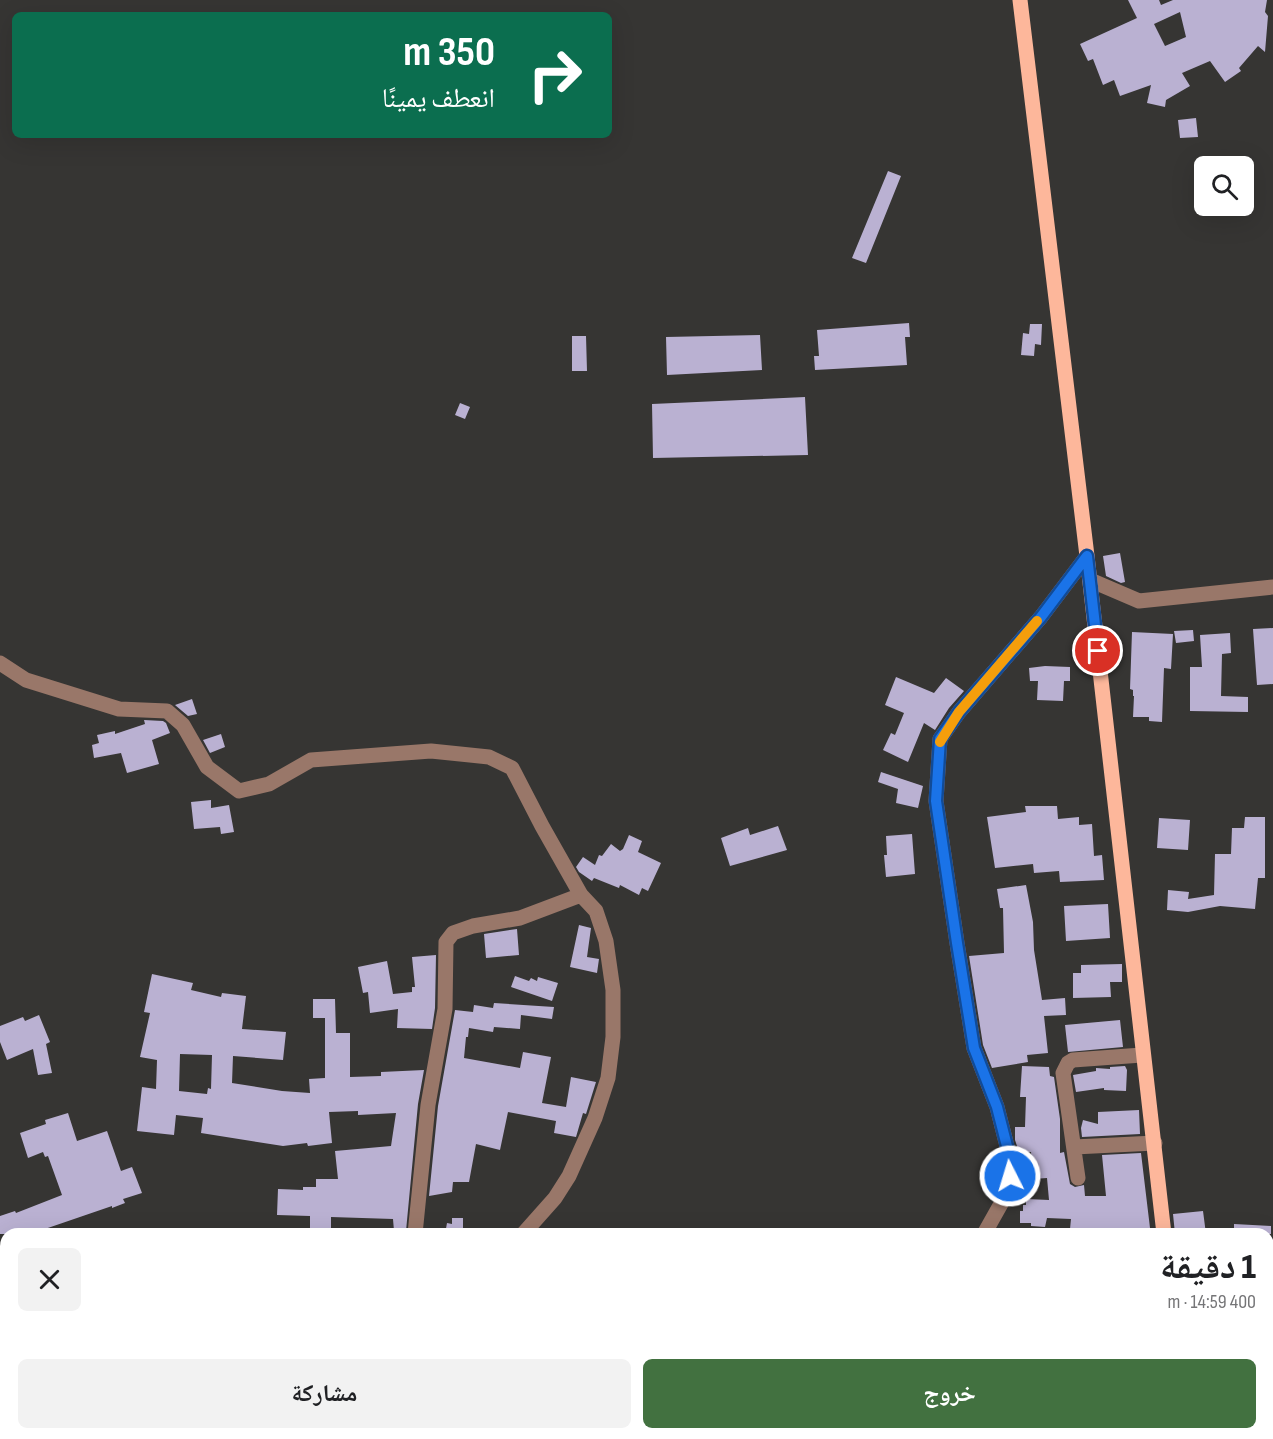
<!DOCTYPE html>
<html lang="ar">
<head>
<meta charset="utf-8">
<style>
	body { margin:0; font-family:"Sofia Sans Condensed","Noto Naskh Arabic",sans-serif; background:#f2f2f2; color:#202124; direction:rtl; height:100vh; display:flex; flex-direction:column; font-size:22px; white-space:nowrap }
	* { box-sizing:border-box; margin:0 }
	p { font-size:20px; color:#757577 }
	.icon { flex:none; width:33px; height:33px; fill:none; stroke:currentColor; stroke-width:2; stroke-linecap:round; stroke-linejoin:round }
	.map { position:relative; flex:1; overflow:hidden; direction:ltr }
	.details { position:absolute; left:0px; top:1228px; width:1274px; height:212px; display:flex; flex-direction:column; background:#fff; border-radius:18px 18px 0 0; box-shadow:0 6px 24px #0002; direction:rtl }
	.details>* { flex:none }
	.hud { position:absolute; left:12px; top:12px; width:600px; height:126px; border-radius:9px; box-shadow:0 6px 24px #0002; direction:rtl; background:#0b6e4f; color:#fff; overflow:hidden }
	.controls { position:absolute; left:1194px; top:156px; display:grid; gap:12px }
	.controls a { display:grid; place-items:center; width:60px; height:60px; border-radius:9px; background:#fff; box-shadow:0 6px 24px #0002; font-size:30px }
	.pin { position:absolute; display:grid; place-items:center; width:51px; height:51px; color:#fff; margin:-26px; border:3px solid #fff; border-radius:50%; box-shadow:0 2px 6px #0007 }
	.me { position:absolute; width:66px; margin:-33px; rotate:355deg; stroke-linejoin:round; filter:drop-shadow(0 0 4px #0008) }
	.turn { display:flex; align-items:center; gap:21px; height:126px; padding:0 18px; font-size:27px }
	.turn .icon { width:78px; height:78px; stroke-width:2.5 }
	.turn b { display:block; font-size:42px; line-height:51px }
	.round { display:grid; place-items:center; flex:none; width:63px; height:63px; border-radius:9px; background:#f2f2f2 }
	.head { display:flex; align-items:center; justify-content:space-between; height:102px; padding:0 18px }
	h1 { font-size:36px; font-weight:800; line-height:45px }
	.primary-button { display:flex; gap:12px; margin-top:auto; padding:12px 18px }
	.primary-button a { flex:1; height:69px; border-radius:9px; background:#427140; color:#fff; font-size:24px; font-weight:800; line-height:69px; text-align:center }
	.primary-button a+a { background:#f2f2f2; color:#202124 }
	.map>svg:first-child { display:block }
	.building { fill:#bab1d2; fill-rule:evenodd }
	.lines { fill:none; stroke-linecap:round; stroke-linejoin:round }
	.minor { stroke:#997769; stroke-width:15 }
	.major { stroke:#fdb79b; stroke-width:15 }
	.route-casing { stroke:#114b97; stroke-width:15 }
	.route { stroke:#1a73e8; stroke-width:10 }
	.slow { stroke:#f59e0b; stroke-width:10 }
</style>
</head>
<body>
<div class="map">
<svg width="1273" height="1439" viewBox="0 0 1273 1439">
	<rect width="100%" height="100%" fill="#363533"/>
	<!-- building -->
	<path class="building" d="M1128,0H1159L1161,5L1173,0H1267L1265,12L1268,16L1265,52L1258,46L1239,68L1241,71L1225,82L1210,61L1182,73L1190,86L1166,100L1165,107L1147,103L1151,85L1120,96L1114,80L1103,85L1093,59L1088,61L1080,44L1137,18ZM1180,12L1186,37L1165,46L1154,24Z
		M1196,118L1198,137L1180,138L1178,120Z
		M888,171L901,176L866,263L852,258Z
		M909,323L910,337H905L907,365L815,370L814,356H819L817,330Z
		M1030,324H1042L1041,345L1035,344L1034,356L1021,355L1023,333L1029,334Z
		M760,335L762,370L667,375L666,337Z
		M572,336H586L587,371H572Z
		M805,397L808,455L653,458L652,404Z
		M460,403L470,407L465,419L455,415Z
		M1120,553L1125,582L1121,583L1106,576L1103,556Z
		M1273,628V684L1257,685L1253,629Z
		M1193,630L1194,641L1176,643L1174,631Z
		M1132,632L1173,634L1171,669L1164,668L1162,722L1149,721V717H1133L1134,696H1133V690L1130,689Z
		M1230,633L1231,653L1222,654L1221,696L1248,697V712L1190,711V667H1202L1200,635Z
		M1045,666L1070,667V681H1064L1063,701L1037,700L1038,681H1030L1029,668Z
		M896,677L934,693L946,678L964,691L949,708L935,730L924,723L908,762L883,750L891,733L895,735L904,713L885,705Z
		M192,699L197,714L188,716L175,705Z
		M144,720L163,721L166,723L170,733L152,740L159,764L127,773L121,753L94,758L92,745L99,743L97,735L115,731V734L145,724Z
		M221,734L225,747L210,753L203,740Z
		M881,772L923,786L918,808L896,803L898,789L878,782Z
		M211,800V808L229,805L234,832L221,834L220,827L194,829L191,802Z
		M1025,806H1057L1058,819L1079,817V825L1092,824L1094,856L1102,855L1104,880L1060,882L1059,871L1034,873L1033,864L995,868L987,817L1026,812Z
		M1245,817H1265V878H1258L1255,909L1220,906L1188,912L1167,910L1168,890L1189,892L1188,899L1214,895L1215,854H1231L1232,828H1244Z
		M1159,818L1190,820L1188,850L1157,848Z
		M778,826L787,850L730,866L721,838L748,828L750,835Z
		M912,834L915,874L886,877L884,855H887L886,836Z
		M629,835L642,841L638,852L661,863L648,891L642,888L639,895L620,885L619,888L594,878L592,881L579,872L576,867L583,857L595,865L599,855L602,856L611,844L620,851L623,849Z
		M1026,885L1033,922L1034,950L1042,1000L1065,998L1066,1015L1044,1016L1048,1053L1027,1055L1028,1062L992,1068L983,1045L969,956L1004,953L1003,908H1000L997,889Z
		M1108,904L1110,938L1066,941L1064,906Z
		M579,925L591,928L587,957L599,959L597,973L570,967Z
		M517,929L519,955L486,958L484,934Z
		M436,955L435,1008L432,1029L397,1028L398,1009L370,1013L368,992L363,993L358,967L387,961L393,994L412,992V987H415L412,957Z
		M1122,964V982H1110L1111,997L1073,998V973H1081V965Z
		M152,974L193,983L191,990L221,997L222,993L246,996L242,1029L286,1032L283,1060L233,1056L232,1083L282,1091L310,1093L309,1079L325,1078V1018H313V999H335L336,1033H350V1077L381,1076V1072L424,1070L418,1104L406,1231H394L393,1219L331,1217V1234H310V1216L277,1215L278,1189L303,1190V1187H316V1179H338L335,1151L391,1146L396,1113L358,1115V1111L329,1112L332,1143L308,1146L307,1143L283,1146L201,1133L203,1118L176,1115L174,1135L137,1131L142,1087L156,1089L157,1060L140,1057L150,1013L144,1012ZM180,1054L212,1055L211,1089L208,1088L207,1094L179,1091Z
		M515,976L529,981L531,978L537,981L538,977L558,983L552,1001L511,987Z
		M494,1003L554,1007L552,1019L521,1015L520,1029L494,1027L493,1032L469,1028L468,1037H466L464,1058L520,1068L523,1052L551,1057L542,1103L566,1107L571,1077L596,1082L586,1114L583,1113L576,1137L554,1133L556,1121L508,1112L500,1150L476,1144L469,1182H453L452,1192L429,1196L438,1106L455,1010L473,1012L474,1005L493,1008Z
		M39,1015L50,1042L46,1044L52,1073L38,1075L33,1049L7,1060L0,1042V1026L23,1017L25,1021Z
		M1120,1020L1123,1047L1068,1052L1065,1025Z
		M1022,1066L1049,1067L1050,1076L1054,1077L1060,1119V1153L1064,1152L1070,1184L1075,1187L1084,1185L1085,1196H1106L1102,1155L1141,1153L1150,1228L1143,1229L1144,1234H1094V1231L1070,1229L1071,1219L1047,1218L1045,1227L1031,1226V1223H1020V1211H1023V1205H1026V1199L1049,1200L1047,1178L1033,1179L1031,1152H1019L1015,1140V1127H1025L1026,1097H1020Z
		M1125,1066L1127,1070L1126,1091L1104,1090V1088L1076,1092L1073,1075L1096,1071V1068L1110,1069V1067Z
		M1139,1110L1140,1134L1082,1137L1081,1128L1083,1120L1098,1124V1112Z
		M68,1113L77,1141L107,1131L121,1171L132,1167L142,1193L123,1199L125,1203L112,1208V1206L42,1230L44,1234H0V1216L15,1211L16,1213L62,1195L48,1156L45,1157L43,1152L28,1158L20,1133L46,1124L45,1120Z
		M1203,1211L1206,1234H1175L1173,1214Z
		M452,1218H463V1234H445L447,1223L452,1224Z
		M1234,1224L1271,1226V1234H1234Z"/>
	<g class="lines">
		<!-- minor -->
		<path class="minor" d="M1090,580L1139,601L1273,587
			M0,663L26,680L119,709L167,711L183,725L207,767L239,791L269,784L311,760L431,751L489,757L512,768L542,826L581,895L596,911L606,941L613,990V1037L608,1078L595,1118L569,1176L555,1198L523,1234
			M1074,1147L1155,1143
			M1078,1178L1063,1073L1068,1063L1073,1060L1142,1055
			M415,1234L428,1105L445,1009L446,942L453,933L473,926L520,918L581,895
			M984,1234L1002,1202L1010,1176L1009,1154L997,1107L974,1048L957,943L936,801L940,739L959,712L1041,617L1087,556
			M1268,1425L1273,1428
			M1045,1434L1048,1439
			M1103,1434L1104,1439
			M425,1439L427,1434"/>
		<!-- major -->
		<path class="major" d="M1020,0L1087,556L1164,1234
			M1196,1434L1198,1439"/>
	</g>
	<g class="lines">
		<!-- route casing -->
		<g class="route-casing">
			<path id="route" d="M1010,1176L1009,1154L997,1107L974,1048L957,943L936,801L940,739L959,712L1041,617L1087,556L1098,651"/>
		</g>
		<!-- route -->
		<use href="#route" class="route"/>
		<!-- slow -->
		<path class="slow" d="M940,742L959,712L1037,621"/>
	</g>
</svg>
<div class="controls">
<a><svg class="icon" aria-label="search" viewBox="0 0 24 24"><circle cx="10" cy="10" r="6"/><path d="M15 15l6 6"/></svg></a>
</div>
<div class="pin" style="left:1098px;top:651px;background:#d93025"><svg class="icon" aria-label="arrive" viewBox="0 0 24 24"><path d="M6 21V4h12l-3 4 3 4H6"/></svg></div>
<svg class="me" style="left:1010px;top:1176px" viewBox="-20 -20 40 40"><circle r="17" fill="#1a73e8" stroke="#fff" stroke-width="3"/><path d="M0-11L8 9 0 5-8 9z" fill="#fff"/></svg>
<div class="hud">
<div class="turn"><svg class="icon" aria-label="right" viewBox="0 0 24 24"><path d="M7 20v-9h11M14 6l5 5-5 5"/></svg><div><b>350 m</b>انعطف يمينًا</div></div>
</div>
<section class="details">
<div class="head"><div><h1>1 دقيقة</h1><p>400 m · 14:59</p></div><a class="round"><svg class="icon" aria-label="close" viewBox="0 0 24 24"><path d="M6 6l12 12M18 6L6 18"/></svg></a></div>
<div class="primary-button"><a>خروج</a><a>مشاركة</a></div>
</section>
</div>
</body>
</html>
